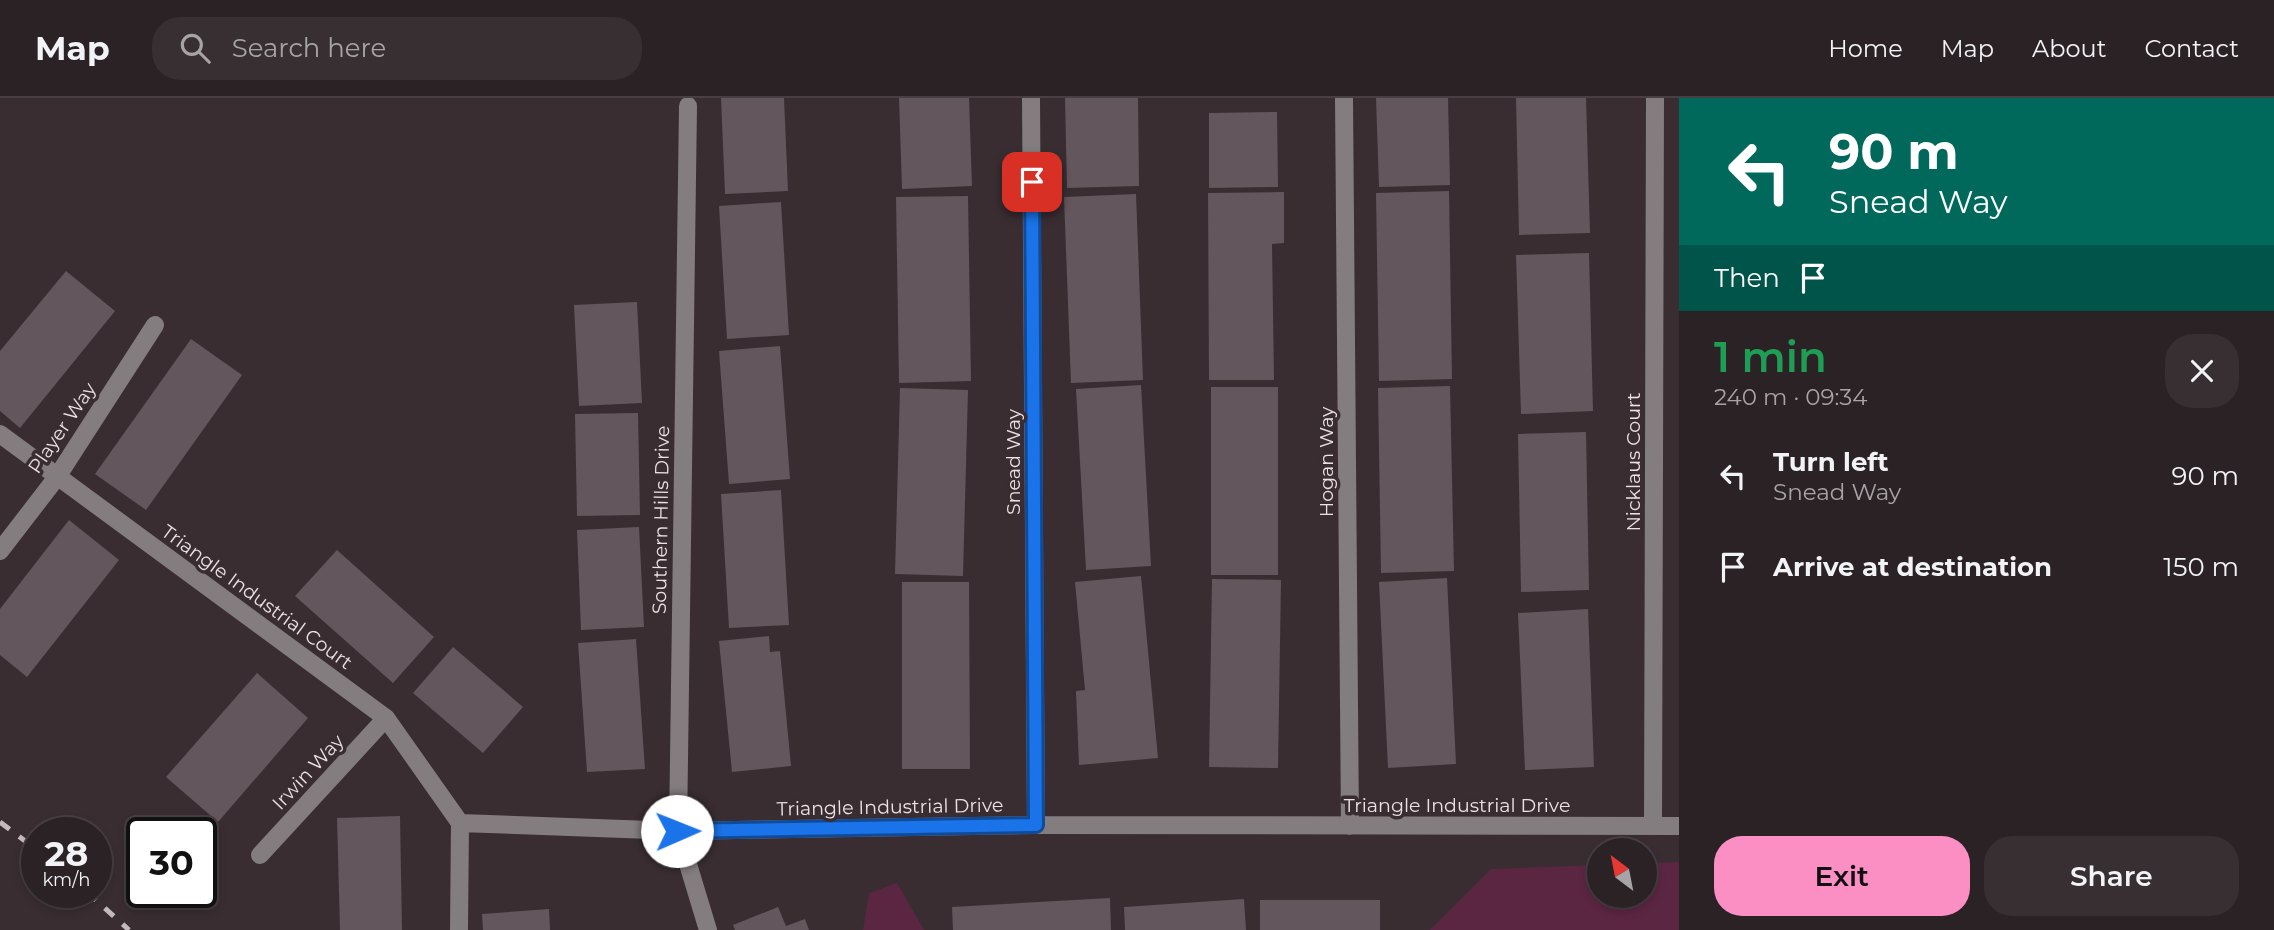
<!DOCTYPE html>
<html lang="en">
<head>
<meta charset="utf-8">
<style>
	body { margin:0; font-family:Montserrat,sans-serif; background:#372f32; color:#f1f3f6; height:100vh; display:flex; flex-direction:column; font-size:26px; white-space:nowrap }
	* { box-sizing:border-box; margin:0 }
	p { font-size:23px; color:#a6a4a7 }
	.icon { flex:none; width:38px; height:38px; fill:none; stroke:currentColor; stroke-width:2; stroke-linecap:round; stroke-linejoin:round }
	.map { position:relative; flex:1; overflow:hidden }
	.drawer { display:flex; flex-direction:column; background:#2b2226; width:595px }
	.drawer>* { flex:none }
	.banner { background:#00695c; color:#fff; overflow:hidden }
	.needle { width:46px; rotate:328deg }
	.tools { position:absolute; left:1587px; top:740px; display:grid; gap:14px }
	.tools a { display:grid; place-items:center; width:70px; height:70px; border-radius:50%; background:#2b2226; box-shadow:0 4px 10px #0003,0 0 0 2px #473f43; font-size:35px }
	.speed { position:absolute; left:21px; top:719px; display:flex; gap:14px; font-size:35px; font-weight:700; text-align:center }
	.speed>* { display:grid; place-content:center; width:91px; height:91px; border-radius:50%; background:#2b2226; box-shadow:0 4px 10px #0003,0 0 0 2px #473f43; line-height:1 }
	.speed small { font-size:18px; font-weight:400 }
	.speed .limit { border:4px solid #111; border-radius:10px; background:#fff; color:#111 }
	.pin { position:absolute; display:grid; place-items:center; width:60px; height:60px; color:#fff; margin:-30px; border-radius:14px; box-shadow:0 4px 10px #0006 }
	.me { position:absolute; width:77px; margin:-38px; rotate:89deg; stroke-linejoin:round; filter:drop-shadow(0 0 5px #0008) }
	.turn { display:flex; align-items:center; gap:24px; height:147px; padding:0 35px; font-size:32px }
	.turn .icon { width:91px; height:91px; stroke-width:2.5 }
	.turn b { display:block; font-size:49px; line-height:60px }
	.then { display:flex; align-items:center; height:66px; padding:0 35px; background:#0003; gap:14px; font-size:26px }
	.round { display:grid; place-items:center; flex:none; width:74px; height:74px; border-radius:28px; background:#372f32 }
	.headline { display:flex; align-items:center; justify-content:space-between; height:119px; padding:0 35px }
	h1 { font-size:42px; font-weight:600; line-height:52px; color:#1e9e55 }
	.action { display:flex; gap:14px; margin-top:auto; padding:14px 35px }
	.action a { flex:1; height:80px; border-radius:28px; background:#fb8fc4; color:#111; font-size:28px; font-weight:600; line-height:80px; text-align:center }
	.action a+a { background:#372f32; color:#f1f3f6 }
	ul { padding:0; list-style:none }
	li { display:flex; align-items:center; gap:21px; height:91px; padding:0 35px }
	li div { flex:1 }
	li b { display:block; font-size:26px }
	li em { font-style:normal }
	header { display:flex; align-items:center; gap:42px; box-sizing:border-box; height:98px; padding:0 35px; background:#2b2226; border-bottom:2px solid #473f43 }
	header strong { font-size:33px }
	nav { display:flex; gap:38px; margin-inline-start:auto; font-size:24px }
	.search { width:490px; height:63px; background:#372f32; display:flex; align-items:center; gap:18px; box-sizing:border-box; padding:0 24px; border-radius:28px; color:#a6a4a7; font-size:26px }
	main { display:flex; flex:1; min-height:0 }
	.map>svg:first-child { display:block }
	.green { fill:#5b2642 }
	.building { fill:#63565c }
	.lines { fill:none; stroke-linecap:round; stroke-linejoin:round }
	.minor { stroke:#837d7f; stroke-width:18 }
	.rail { stroke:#c3babd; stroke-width:5; stroke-dasharray:12 12; stroke-linecap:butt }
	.route-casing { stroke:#114b97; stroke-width:18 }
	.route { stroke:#1a73e8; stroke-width:12 }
	.labels { text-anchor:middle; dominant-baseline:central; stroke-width:7; stroke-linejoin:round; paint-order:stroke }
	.street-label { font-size:19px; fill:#e9e1e4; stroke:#392d32 }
</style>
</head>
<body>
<header>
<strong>Map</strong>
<div class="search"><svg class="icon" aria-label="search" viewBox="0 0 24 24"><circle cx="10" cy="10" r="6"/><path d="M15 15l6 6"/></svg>Search here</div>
<nav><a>Home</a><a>Map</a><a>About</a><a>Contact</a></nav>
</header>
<main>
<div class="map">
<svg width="1679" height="832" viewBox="0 0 1679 832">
	<rect width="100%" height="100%" fill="#392d32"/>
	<!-- green -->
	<path class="green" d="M1679,764V832H1430L1491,771L1599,767L1600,798H1645V765Z
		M897,785L924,832H863L869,795Z"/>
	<!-- building -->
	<path class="building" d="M721,0H784L788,93L725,96Z
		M899,0H969L972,88L902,91Z
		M1065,0H1138L1139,88L1067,90Z
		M1376,0H1448L1450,87L1379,89Z
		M1516,0H1586L1590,135L1519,137Z
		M1277,14L1278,89L1209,90V15Z
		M1449,93L1452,281L1379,283L1376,95Z
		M1284,94V145L1272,146L1274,282H1209L1208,95Z
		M1136,96L1143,282L1071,285L1064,99Z
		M968,98L971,283L899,285L896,99Z
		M781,104L789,237L727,241L719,108Z
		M1589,155L1593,313L1521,316L1516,157Z
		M66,173L115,213L20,330L0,313V253Z
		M637,204L642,305L579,308L574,207Z
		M191,241L242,277L146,412L95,376Z
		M780,248L790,381L729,386L719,253Z
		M1141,287L1151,468L1086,472L1076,291Z
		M1450,288L1454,473L1381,475L1378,290Z
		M1211,289H1278V477H1211Z
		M900,290L968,292L963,478L895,476Z
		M638,315L640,417L577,418L575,316Z
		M1586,334L1589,492L1521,494L1518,336Z
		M781,392L789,527L729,530L721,396Z
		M69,422L119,462L27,579L0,557V511Z
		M639,429L644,529L581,532L577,432Z
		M337,452L434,539L393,585L295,498Z
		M1141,478L1158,660L1079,667L1076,593L1085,592L1075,484Z
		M1447,480L1456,666L1388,670L1379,484Z
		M1212,481L1281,482L1278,670L1209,669Z
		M902,484H969L970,671H902Z
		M1588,511L1594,669L1525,672L1518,515Z
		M769,538L770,554L780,553L791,668L732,674L719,543Z
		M636,541L645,671L587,674L578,545Z
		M453,549L523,609L483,655L413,595Z
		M257,575L308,620L218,724L166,679Z
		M400,718L402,832H340L337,720Z
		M1110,800L1111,832H953L952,809Z
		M1244,801L1246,832H1125L1124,809Z
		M1260,802H1380V832H1260Z
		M778,809L786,828L805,821L809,832H735L733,827Z
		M549,811L550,832H483L482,816Z"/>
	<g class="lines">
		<!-- minor -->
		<path class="minor" d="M1031,0L1036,727
			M1344,0L1350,728
			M688,8L678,733L708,832
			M0,336L386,620L460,725
			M0,453L57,379L155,227
			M1653,728L1655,0
			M260,757L386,620
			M459,832L460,725L678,733L1036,727L1679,728"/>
		<!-- rail -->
		<path class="rail" d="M0,724L37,752
			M87,794L129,832"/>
	</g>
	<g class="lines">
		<!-- route casing -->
		<g class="route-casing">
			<path id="route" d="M677,733L1036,727L1032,84"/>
		</g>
		<!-- route -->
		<use href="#route" class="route"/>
	</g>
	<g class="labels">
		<!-- street labels -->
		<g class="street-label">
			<text transform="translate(62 330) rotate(-56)">Player Way</text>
			<text transform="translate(1013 364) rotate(-90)">Snead Way</text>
			<text transform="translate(1326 364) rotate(-90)">Hogan Way</text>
			<text transform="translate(1633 364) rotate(-90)">Nicklaus Court</text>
			<text transform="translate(661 422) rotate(-89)">Southern Hills Drive</text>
			<text transform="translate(257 499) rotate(36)">Triangle Industrial Court</text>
			<text transform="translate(308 674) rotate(-47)">Irwin Way</text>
			<text x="1457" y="707">Triangle Industrial Drive</text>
			<text transform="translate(890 709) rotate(-1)">Triangle Industrial Drive</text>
		</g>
	</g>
</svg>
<div class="tools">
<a><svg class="needle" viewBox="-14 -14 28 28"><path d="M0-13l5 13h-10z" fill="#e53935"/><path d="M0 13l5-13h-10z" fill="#a6a4a7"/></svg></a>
</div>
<div class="speed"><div>28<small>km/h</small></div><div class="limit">30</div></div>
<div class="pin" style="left:1032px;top:84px;background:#d93025"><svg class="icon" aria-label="arrive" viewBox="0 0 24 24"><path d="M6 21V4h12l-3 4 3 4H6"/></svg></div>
<svg class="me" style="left:677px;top:733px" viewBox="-20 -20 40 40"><circle r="19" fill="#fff"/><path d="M0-13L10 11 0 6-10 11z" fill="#1a73e8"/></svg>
</div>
<section class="drawer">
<div class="banner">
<div class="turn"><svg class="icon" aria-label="left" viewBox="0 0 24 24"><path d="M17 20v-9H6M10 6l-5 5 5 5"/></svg><div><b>90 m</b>Snead Way</div></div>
<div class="then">Then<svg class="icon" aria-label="arrive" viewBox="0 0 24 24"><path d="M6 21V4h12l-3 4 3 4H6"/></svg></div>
</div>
<div class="headline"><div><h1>1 min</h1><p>240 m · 09:34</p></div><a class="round"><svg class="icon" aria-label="close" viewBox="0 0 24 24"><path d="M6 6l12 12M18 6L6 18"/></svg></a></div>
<ul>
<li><svg class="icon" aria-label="left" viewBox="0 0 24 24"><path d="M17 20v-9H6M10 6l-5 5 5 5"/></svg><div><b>Turn left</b><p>Snead Way</p></div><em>90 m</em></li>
<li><svg class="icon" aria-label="arrive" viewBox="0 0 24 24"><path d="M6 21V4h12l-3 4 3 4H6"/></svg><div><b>Arrive at destination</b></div><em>150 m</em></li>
</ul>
<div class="action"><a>Exit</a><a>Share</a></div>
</section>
</main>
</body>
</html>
